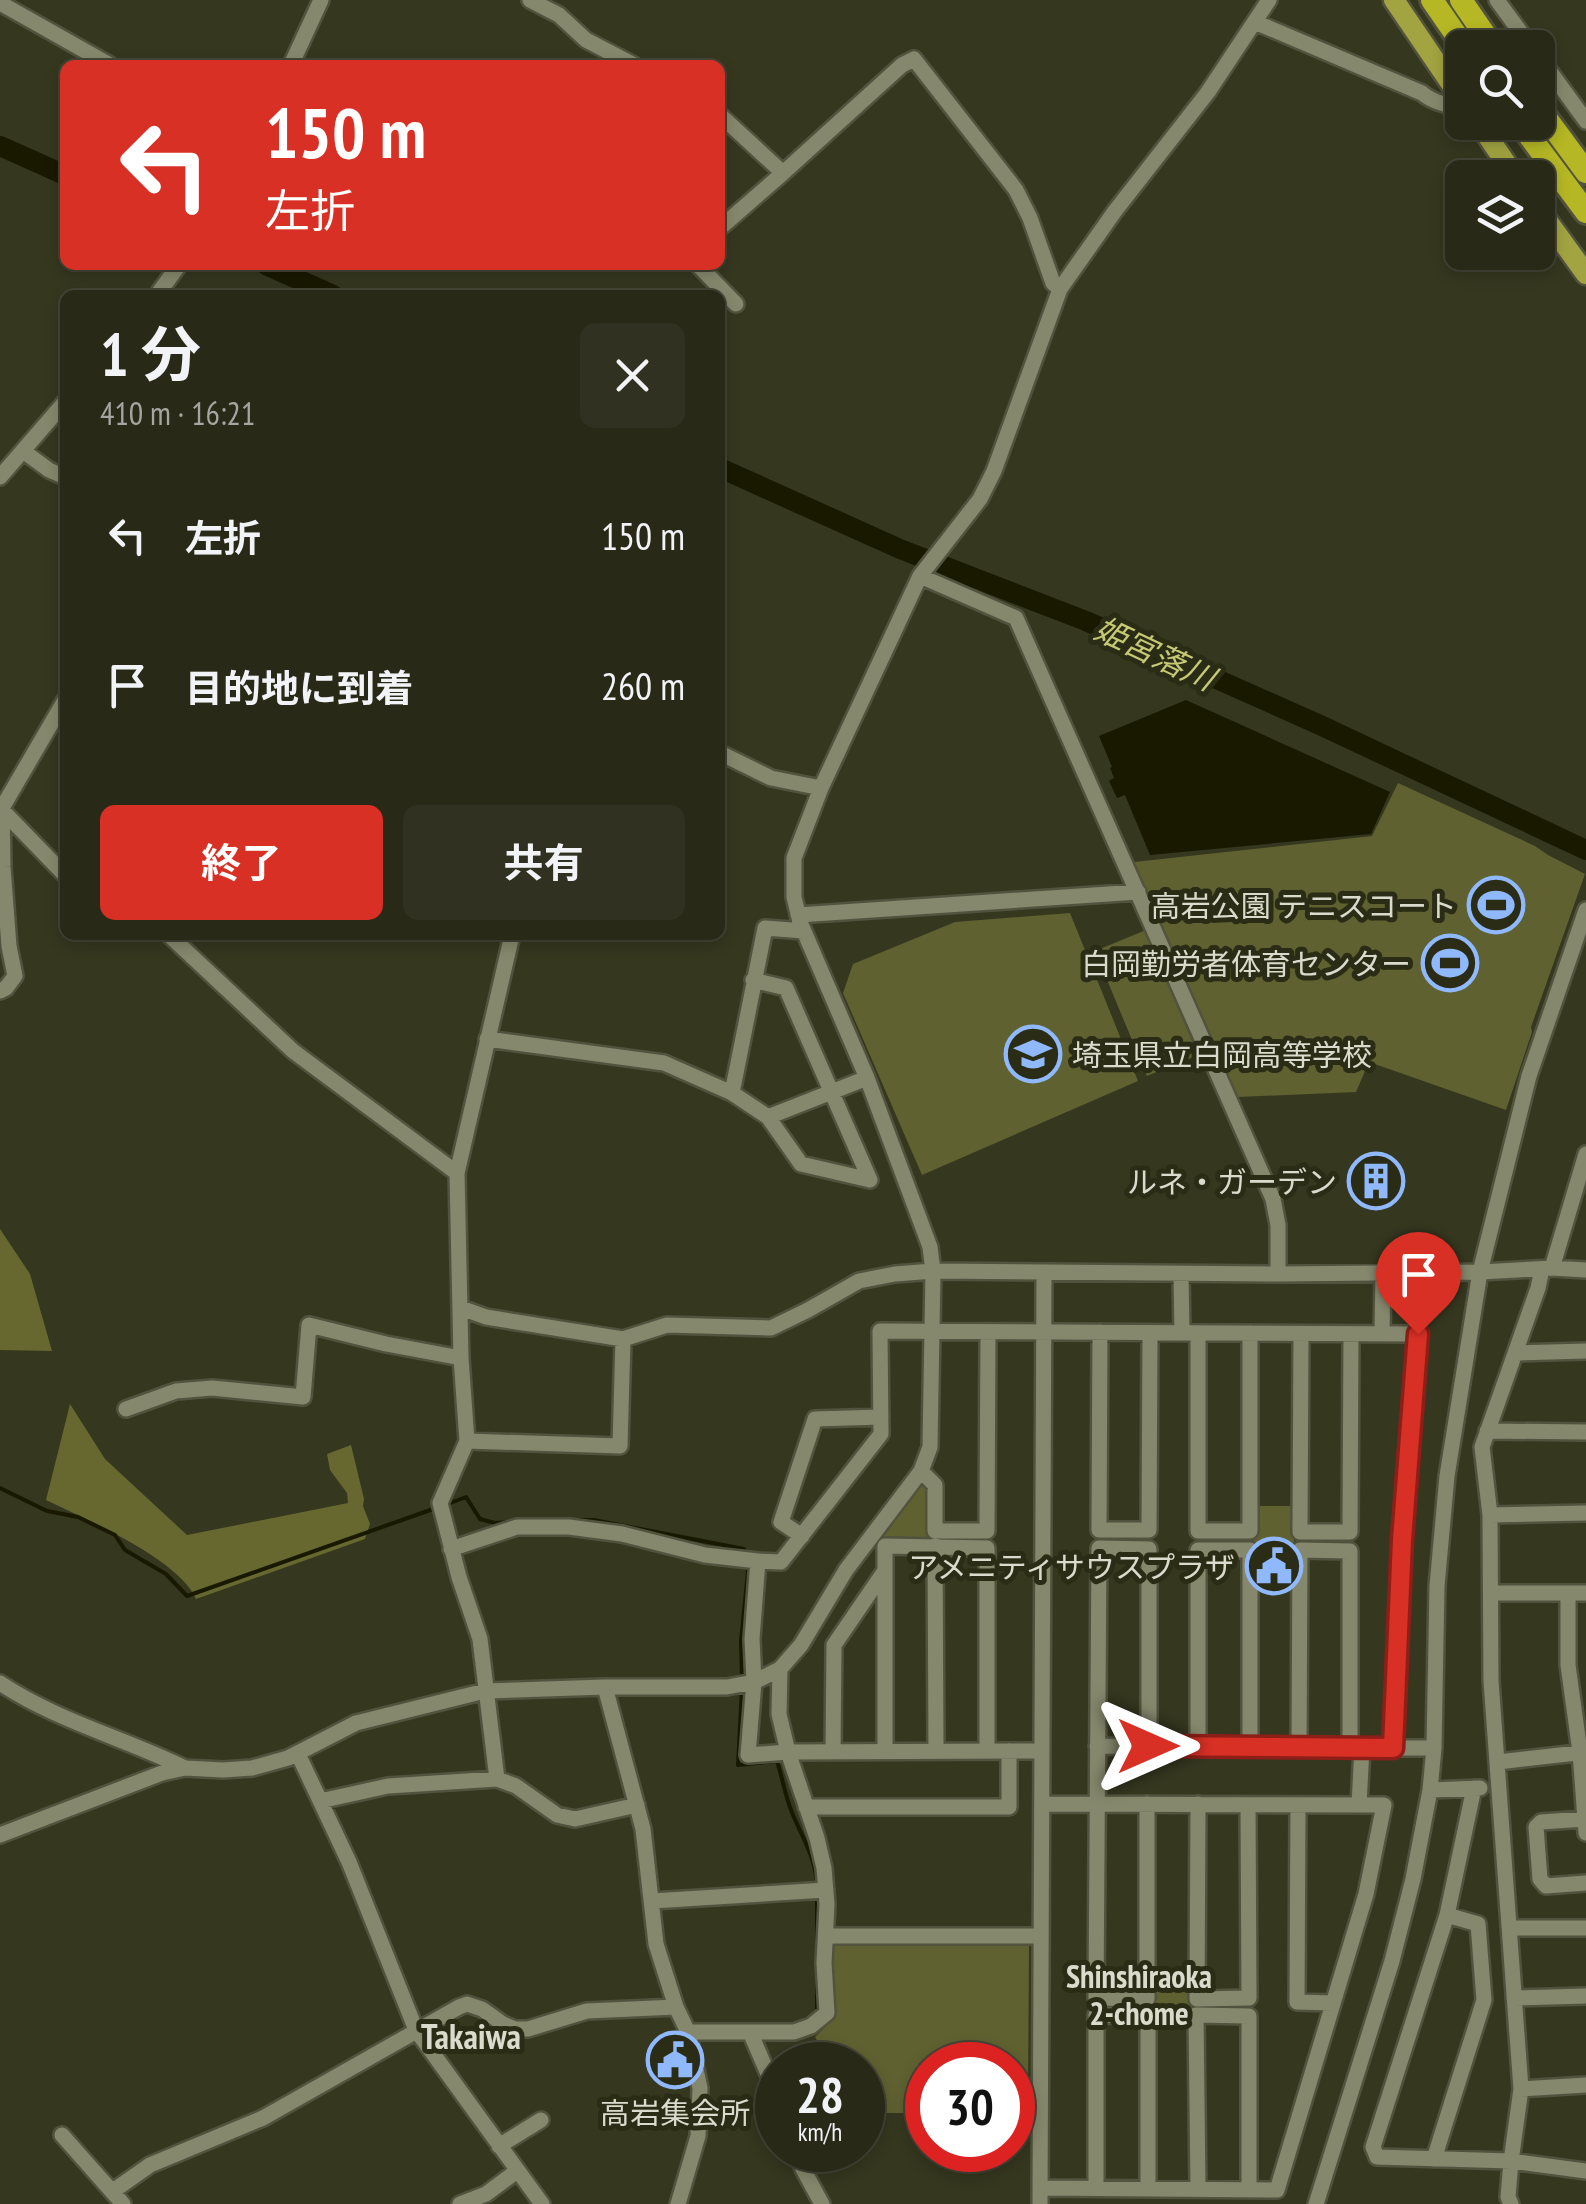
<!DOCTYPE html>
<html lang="ja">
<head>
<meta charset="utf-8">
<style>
	body { margin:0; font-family:"PT Sans Narrow","Noto Sans JP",sans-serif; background:#303120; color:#f1f3f6; height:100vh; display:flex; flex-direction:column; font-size:38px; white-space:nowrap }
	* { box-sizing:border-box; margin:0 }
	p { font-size:32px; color:#a5a6a1 }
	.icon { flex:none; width:55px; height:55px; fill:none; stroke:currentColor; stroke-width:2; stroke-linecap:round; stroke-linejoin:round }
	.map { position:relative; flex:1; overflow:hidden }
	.side { position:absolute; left:60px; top:290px; width:665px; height:650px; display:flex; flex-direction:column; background:#282917; border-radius:15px; box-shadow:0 5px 15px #0003,0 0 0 2px #444536 }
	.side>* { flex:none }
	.guide { position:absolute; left:60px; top:60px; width:665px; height:210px; border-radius:15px; box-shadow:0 5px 15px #0003,0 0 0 2px #444536; background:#d93025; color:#fff; overflow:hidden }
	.controls { position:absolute; left:1445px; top:30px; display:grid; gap:20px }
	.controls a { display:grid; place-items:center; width:110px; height:110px; border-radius:15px; background:#282917; box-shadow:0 5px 15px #0003,0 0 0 2px #444536; font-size:50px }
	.speed { position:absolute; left:755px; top:2042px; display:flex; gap:20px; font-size:50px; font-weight:700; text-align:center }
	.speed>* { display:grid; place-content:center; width:130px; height:130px; border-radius:50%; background:#282917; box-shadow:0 5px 15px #0003,0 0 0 2px #444536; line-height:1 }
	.speed small { font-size:25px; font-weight:400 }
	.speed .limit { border:15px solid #d22; background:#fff; color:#111 }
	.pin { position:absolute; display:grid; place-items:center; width:85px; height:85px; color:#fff; margin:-102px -42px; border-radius:50% 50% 50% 0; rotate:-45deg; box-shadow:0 0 10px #0007 }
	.pin .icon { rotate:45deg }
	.me { position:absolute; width:110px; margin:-55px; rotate:90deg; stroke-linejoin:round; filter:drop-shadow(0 0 8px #0008) }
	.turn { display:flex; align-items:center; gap:35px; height:210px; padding:0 40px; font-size:45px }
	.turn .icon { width:130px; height:130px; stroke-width:2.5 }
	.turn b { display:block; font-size:70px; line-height:85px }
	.round { display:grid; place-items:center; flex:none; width:105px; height:105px; border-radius:15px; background:#303120 }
	.head { display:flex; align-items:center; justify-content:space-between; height:170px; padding:0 40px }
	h1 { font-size:60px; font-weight:700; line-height:75px }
	.action { display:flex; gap:20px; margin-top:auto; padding:20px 40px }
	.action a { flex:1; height:115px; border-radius:15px; background:#d93025; color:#fff; font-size:40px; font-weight:700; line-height:115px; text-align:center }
	.action a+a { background:#303120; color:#f1f3f6 }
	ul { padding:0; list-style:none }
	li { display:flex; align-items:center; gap:30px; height:150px; padding:0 40px }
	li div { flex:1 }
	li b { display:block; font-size:38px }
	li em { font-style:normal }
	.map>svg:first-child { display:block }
	.green { fill:#5f6131 }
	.forest { fill:#666830 }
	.water { fill:#191900 }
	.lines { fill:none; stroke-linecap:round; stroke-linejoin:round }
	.stream { stroke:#191900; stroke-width:4 }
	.river { stroke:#191900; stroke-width:20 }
	.minor-casing { stroke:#52533e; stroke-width:20 }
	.major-casing { stroke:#52533e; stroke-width:25 }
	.highway-casing { stroke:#52533e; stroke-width:28 }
	.minor { stroke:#86886d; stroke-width:15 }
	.major { stroke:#a2a441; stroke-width:20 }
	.highway { stroke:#b5b724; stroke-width:22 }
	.route-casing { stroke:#8d1f18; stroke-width:25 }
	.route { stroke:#d93025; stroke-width:18 }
	.labels { text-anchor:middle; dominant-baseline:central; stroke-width:10; stroke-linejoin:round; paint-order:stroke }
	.poi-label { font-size:30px; fill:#dadbcd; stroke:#2b2c15; text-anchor:end }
	.water-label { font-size:32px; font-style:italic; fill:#c5c974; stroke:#2b2c15 }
	.neighbourhood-label { font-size:32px; font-weight:bold; fill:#dadbcd; stroke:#2b2c15 }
	.quarter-label { font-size:35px; font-weight:bold; fill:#dadbcd; stroke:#2b2c15 }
</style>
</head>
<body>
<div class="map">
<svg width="1586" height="2204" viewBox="0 0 1586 2204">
	<rect width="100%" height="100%" fill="#35371f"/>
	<!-- green -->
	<path class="green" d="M1398,783L1535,846L1548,855L1585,874L1531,1027L1532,1032L1506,1110L1369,1062L1356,1092L1238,1097L1134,862L1372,836Z
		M1070,913L1138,1081L922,1175L843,993L853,964L955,922Z
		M1146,930L1198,1055L1147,1076L1095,951Z
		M922,1483L931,1490L932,1542L874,1543Z
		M1254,1506H1295L1294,1549H1253Z
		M835,1941L1029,1945L1028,2112H1013L1012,2065H928L927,2113H863L862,2065H831L815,2037L833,2019L831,1965Z
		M1193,1972L1194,2015L1151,2016L1150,1973Z"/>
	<!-- forest -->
	<path class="forest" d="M0,1229L30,1274L52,1351L0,1350Z
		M70,1404L105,1459L187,1535L348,1503L347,1493L330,1470L327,1454L351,1445L364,1499L363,1506L370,1524L365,1539L196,1599C179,1559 85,1519 46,1500Z"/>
	<!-- water -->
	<path class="water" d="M1186,700L1390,792L1371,834L1150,855L1125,795L1117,798L1109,781L1114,778L1110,768L1112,767L1099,736Z"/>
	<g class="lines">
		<!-- stream -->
		<path class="stream" d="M0,1488L47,1511L78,1517L115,1535L125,1550L166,1574L187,1596L436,1508
			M445,1505L466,1497L480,1519L495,1523L511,1522
			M571,1520H594L744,1549V1554
			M742,1678L741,1641L748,1572L746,1563
			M742,1688L738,1765L777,1761C782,1777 785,1794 791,1810C801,1836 817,1858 817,1888
			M817,1953V1897
			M817,2008V1967"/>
		<!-- river -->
		<path class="river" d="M0,146L65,175
			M266,265L333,295
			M720,468L900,549L1086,621L1320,725L1586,850"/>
		<!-- minor casing -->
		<g class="minor-casing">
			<path id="minor" d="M530,0L559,15L586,40L634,65
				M1497,0L1532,48
				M0,3L110,65
				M1255,22L1422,93C1431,101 1451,108 1462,106
				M1538,55L1586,121
				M291,65L321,0
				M720,115L783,173L902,65L914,59L1016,190L1030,218L1053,283L1060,289
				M720,228L783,173
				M698,265L736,304
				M157,295L179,265
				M23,451L49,470L65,477
				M0,477L65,402
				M920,576L1016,618L1273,1199L1278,1225V1274
				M720,753L771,778L821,788
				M0,808L65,875
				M798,915L1138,892
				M169,935L293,1051L457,1173
				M753,980L786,988L870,1180
				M0,991L6,988L15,976L9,946L3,867L2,808L65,700
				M487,1039L664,1063L732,1093L768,1117L801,1164L870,1180
				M732,1093L765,928L804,931
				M768,1117L867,1078
				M1552,1268L1586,1154
				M1181,1275L1182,1333
				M461,1308L486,1317L623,1339L667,1325L771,1328L808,1310L859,1281L895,1274L933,1271L1278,1274L1480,1272L1552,1268L1586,1270
				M1100,1332L1099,1530H1149L1150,1333
				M1198,1333V1531H1250V1333
				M1301,1334L1300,1532H1350L1351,1334
				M1382,1334L1383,1272
				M1516,1353L1586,1351
				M126,1409L176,1391L212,1388L303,1397L309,1325L386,1344L461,1358
				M1487,1431L1586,1432
				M467,1441L620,1446L623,1339
				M921,1471L935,1485V1531H987L988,1332
				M1490,1515L1586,1513
				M802,1536L781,1522L815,1419L881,1417
				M935,1546L936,1751
				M451,1549L517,1527H569L622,1534L705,1555L758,1561
				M1491,1593H1586
				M1568,1593V1665L1580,1752L1586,1833
				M0,1683C57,1721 124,1738 185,1768
				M605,1687L643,1829L656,1944L676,2007L688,2032L700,2088L698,2136L678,2204
				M1097,1746L1434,1748
				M1198,1747V1550H1250V1747
				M1299,1747L1300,1550L1350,1551V1748
				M885,1751V1546L987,1548V1751
				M1041,1751L788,1752L748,1755L754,1682L752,1639L758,1561L781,1562L881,1434L880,1331L1418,1334L1402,1541L1393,1748
				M833,1752L834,1645L884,1572
				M298,1754L349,1862L416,2030L542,2204
				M1498,1762L1586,1752
				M497,1779L480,1639L459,1577L440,1503L467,1441L461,1358L457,1173L512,935
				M1430,1790L1480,1788
				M320,1801L388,1786L497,1779L516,1786L557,1815L575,1819L637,1805
				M1147,1804V1999L1096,1998L1099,1548L1149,1549V1746
				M1198,1804L1197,1999L1249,1998L1248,1805
				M1298,1805L1297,2002L1332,2003
				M1359,1805L1362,1748
				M806,1807H1009V1751
				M1585,1819L1541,1822L1536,1827L1540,1879L1546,1886L1586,1883
				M0,1835L162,1773L185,1768L223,1770L252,1768L288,1758L356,1723L485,1691L605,1687H727L754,1682L780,1669L801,1645L846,1570L921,1471L930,1447L933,1271L930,1247L867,1078L800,922L794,897V858L821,788L920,576L980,499L994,471L1060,289L1115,211L1208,92L1269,0
				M652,1901L826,1890
				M1447,1915L1373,2147L1377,2157L1511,2161L1586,2171
				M1510,1928H1586
				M826,1936H1041
				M1514,1998L1586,1996
				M688,2032H794L811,2026L827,2013L824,1963L827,1904L824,1868L817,1838L788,1752L779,1714L780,1669
				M750,2032L778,2097
				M1521,2089L1586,2085
				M62,2135L123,2204
				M499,2146L541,2120
				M796,2150L803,2169L822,2204
				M1434,2159L1484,2000L1478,1924L1447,1915L1474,1788
				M1040,2188L1277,2190L1366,1894L1384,1805L1042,1804
				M1096,2188V2015L1148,2016V2189
				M1198,2189L1196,2015L1249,2016V2189
				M113,2191L150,2165L263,2118L459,2007L467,2004L482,2009L503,2024L515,2029H528L587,2011L676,2007
				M460,2204L486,2194L517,2171
				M1040,2204L1044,1272
				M1316,2204L1392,1961L1413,1879L1430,1790L1434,1748L1437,1586L1447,1476L1480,1272L1529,1076L1586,910
				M1511,2204L1508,2197L1511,2161L1521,2089L1491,1681L1490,1515L1482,1447L1538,1288L1542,1269"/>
		</g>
		<!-- major casing -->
		<g class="major-casing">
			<path id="major" d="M1394,0L1462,100
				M1478,122L1516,178
				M1538,208L1586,274"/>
		</g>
		<!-- highway casing -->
		<g class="highway-casing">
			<path id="highway" d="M1432,0L1465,48
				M1461,0L1494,48
				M1538,107L1586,172
				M1519,122L1586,212"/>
		</g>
		<!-- minor -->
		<use href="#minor" class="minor"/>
		<!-- major -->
		<use href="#major" class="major"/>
		<!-- highway -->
		<use href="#highway" class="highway"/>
	</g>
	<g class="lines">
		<!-- route casing -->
		<g class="route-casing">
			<path id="route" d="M1148,1746L1393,1748L1402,1540L1418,1334"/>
		</g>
		<!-- route -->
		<use href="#route" class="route"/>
	</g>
	<!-- icons -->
	<defs>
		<g id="stadium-ring" transform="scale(2.875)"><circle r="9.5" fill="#2b2c15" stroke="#90b8fd" stroke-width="1.5"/><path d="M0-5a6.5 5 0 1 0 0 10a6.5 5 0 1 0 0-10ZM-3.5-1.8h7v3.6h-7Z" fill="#90b8fd"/></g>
		<g id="school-ring" transform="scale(2.875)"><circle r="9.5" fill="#2b2c15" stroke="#90b8fd" stroke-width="1.5"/><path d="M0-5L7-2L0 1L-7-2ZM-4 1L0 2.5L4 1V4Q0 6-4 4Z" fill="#90b8fd"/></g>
		<g id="building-ring" transform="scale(2.875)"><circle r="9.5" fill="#2b2c15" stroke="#90b8fd" stroke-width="1.5"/><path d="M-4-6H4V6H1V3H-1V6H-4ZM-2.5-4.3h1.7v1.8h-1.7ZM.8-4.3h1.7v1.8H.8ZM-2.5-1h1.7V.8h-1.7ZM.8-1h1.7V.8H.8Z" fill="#90b8fd"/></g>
		<g id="civic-ring" transform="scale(2.875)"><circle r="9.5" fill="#2b2c15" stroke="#90b8fd" stroke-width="1.5"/><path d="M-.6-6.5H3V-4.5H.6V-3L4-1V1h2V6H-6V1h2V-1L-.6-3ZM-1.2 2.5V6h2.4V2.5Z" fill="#90b8fd"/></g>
	</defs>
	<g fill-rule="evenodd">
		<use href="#stadium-ring" x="1496" y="905"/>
		<use href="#stadium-ring" x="1450" y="963"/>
		<use href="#school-ring" x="1033" y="1054"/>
		<use href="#building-ring" x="1376" y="1181"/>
		<use href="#civic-ring" x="1274" y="1566"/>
		<use href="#civic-ring" x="675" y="2060"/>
	</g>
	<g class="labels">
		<!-- poi labels -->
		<g class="poi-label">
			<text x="1457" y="905">高岩公園 テニスコート</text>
			<text x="1411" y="963">白岡勤労者体育センター</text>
			<text x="1072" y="1054" text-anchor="start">埼玉県立白岡高等学校</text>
			<text x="1337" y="1181">ルネ・ガーデン</text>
			<text x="1235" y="1566">アメニティサウスプラザ</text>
			<text x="675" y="2112" text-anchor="middle">高岩集会所</text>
		</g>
		<!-- water labels -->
		<g class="water-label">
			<text transform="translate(1155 653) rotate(25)">姫宮落川</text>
		</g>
		<!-- neighbourhood labels -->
		<g class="neighbourhood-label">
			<text x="1139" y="1976">Shinshiraoka<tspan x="1139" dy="37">2-chome</tspan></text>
		</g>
		<!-- quarter labels -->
		<g class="quarter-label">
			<text x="471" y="2036">Takaiwa</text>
		</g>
	</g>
</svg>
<div class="controls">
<a><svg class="icon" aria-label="search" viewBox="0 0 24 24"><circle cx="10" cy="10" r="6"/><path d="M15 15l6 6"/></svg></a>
<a><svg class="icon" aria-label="layers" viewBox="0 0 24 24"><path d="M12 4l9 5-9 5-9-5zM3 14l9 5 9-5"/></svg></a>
</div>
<div class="speed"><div>28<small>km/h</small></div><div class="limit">30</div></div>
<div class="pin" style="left:1418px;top:1334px;background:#d93025"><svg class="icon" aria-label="arrive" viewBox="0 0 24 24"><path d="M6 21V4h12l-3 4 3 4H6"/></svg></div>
<svg class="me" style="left:1148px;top:1746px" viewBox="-20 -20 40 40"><path d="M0-17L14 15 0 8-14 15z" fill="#d93025" stroke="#fff" stroke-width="4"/></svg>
<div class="guide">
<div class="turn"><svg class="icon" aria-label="left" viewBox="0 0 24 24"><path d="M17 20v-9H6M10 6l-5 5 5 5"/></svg><div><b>150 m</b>左折</div></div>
</div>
<section class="side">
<div class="head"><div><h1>1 分</h1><p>410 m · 16:21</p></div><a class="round"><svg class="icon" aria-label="close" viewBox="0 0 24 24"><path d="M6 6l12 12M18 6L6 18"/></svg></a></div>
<ul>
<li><svg class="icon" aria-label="left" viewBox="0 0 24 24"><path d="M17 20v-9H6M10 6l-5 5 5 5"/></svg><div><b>左折</b></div><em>150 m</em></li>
<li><svg class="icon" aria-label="arrive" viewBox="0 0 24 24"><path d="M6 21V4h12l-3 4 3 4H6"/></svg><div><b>目的地に到着</b></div><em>260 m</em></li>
</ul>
<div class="action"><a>終了</a><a>共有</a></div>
</section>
</div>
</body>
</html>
